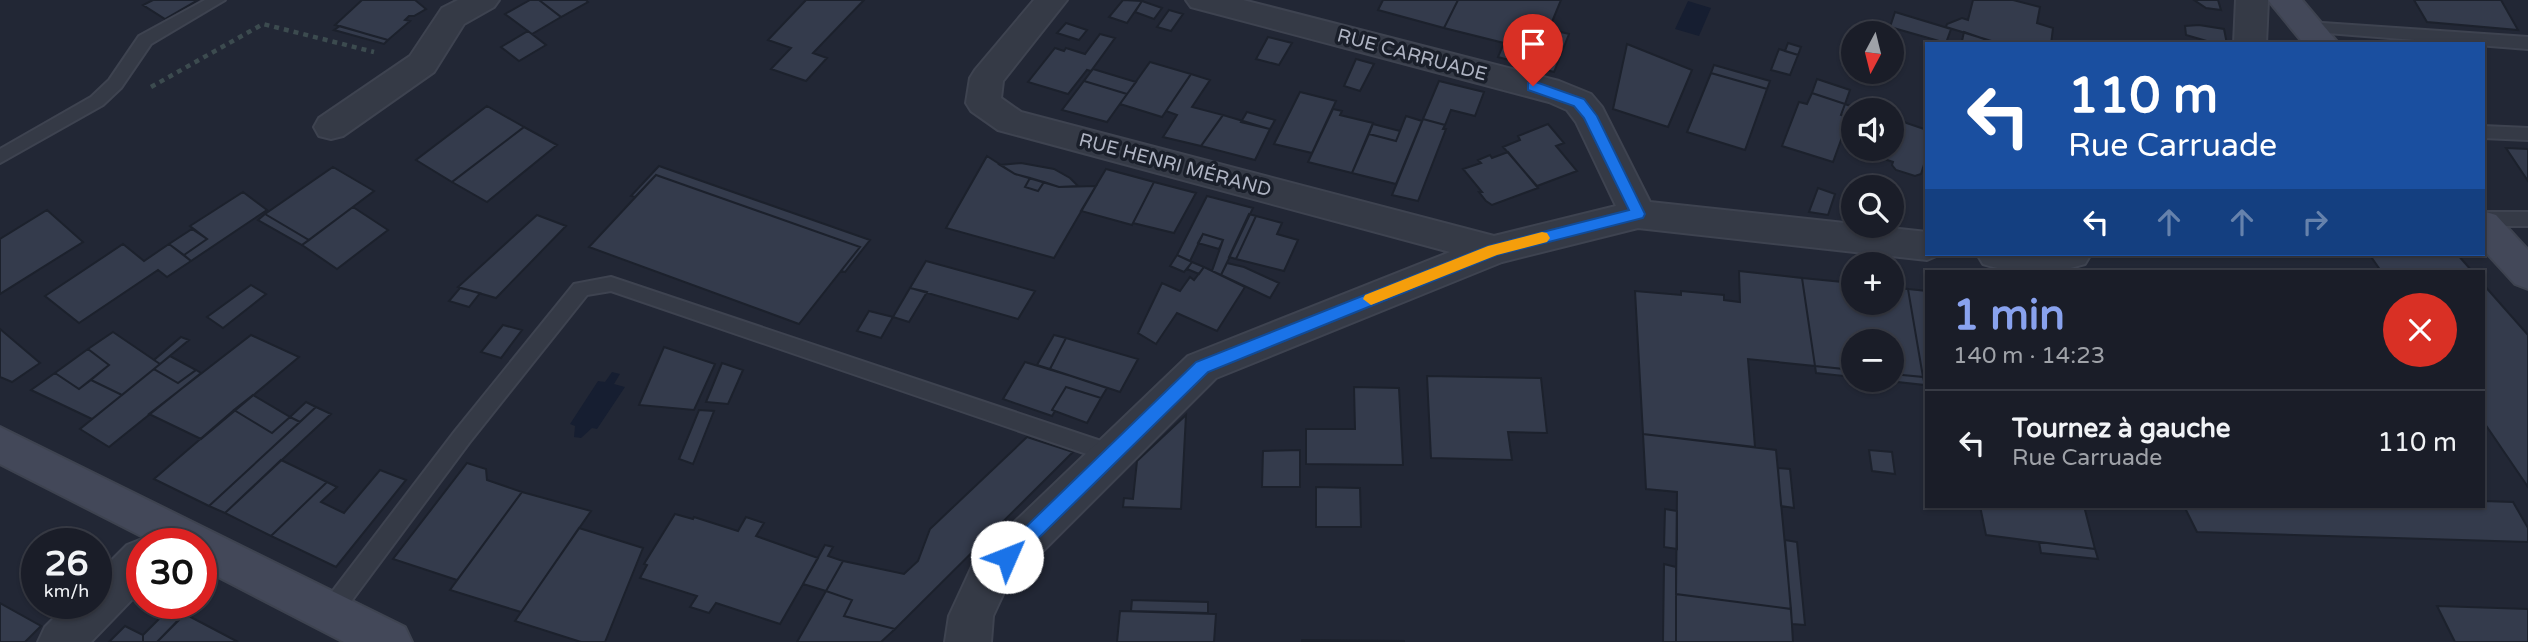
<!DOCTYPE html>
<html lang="fr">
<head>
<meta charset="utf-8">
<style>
	body { margin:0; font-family:"Varela Round",sans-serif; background:#272a34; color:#f1f3f6; height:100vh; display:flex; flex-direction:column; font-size:26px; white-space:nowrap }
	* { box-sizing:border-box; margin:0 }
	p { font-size:23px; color:#9fa2a8 }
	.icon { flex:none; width:38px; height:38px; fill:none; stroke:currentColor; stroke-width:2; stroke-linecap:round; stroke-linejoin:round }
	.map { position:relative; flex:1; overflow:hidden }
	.details { position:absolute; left:1925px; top:270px; width:560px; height:238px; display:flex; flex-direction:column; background:#1a1d28; border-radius:0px; box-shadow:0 2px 5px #0004,0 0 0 2px #383b45 }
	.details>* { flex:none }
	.hud { position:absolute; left:1925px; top:42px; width:560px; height:214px; border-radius:0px; box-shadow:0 2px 5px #0004,0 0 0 2px #383b45; background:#1a4fa0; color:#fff; overflow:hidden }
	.needle { width:46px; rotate:187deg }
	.buttons { position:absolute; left:1841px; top:21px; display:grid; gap:14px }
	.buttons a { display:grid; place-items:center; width:63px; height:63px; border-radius:50%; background:#1a1d28; box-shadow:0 2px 5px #0004,0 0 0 2px #383b45; font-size:35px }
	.speed { position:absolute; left:21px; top:528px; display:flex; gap:14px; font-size:35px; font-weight:700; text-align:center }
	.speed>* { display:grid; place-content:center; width:91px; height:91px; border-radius:50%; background:#1a1d28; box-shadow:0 2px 5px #0004,0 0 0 2px #383b45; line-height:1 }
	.speed small { font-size:18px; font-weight:400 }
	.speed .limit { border:10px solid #d22; background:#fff; color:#111 }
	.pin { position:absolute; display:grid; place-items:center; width:60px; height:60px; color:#fff; margin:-72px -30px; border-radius:50% 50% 50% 0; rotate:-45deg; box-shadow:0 0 7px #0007 }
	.pin .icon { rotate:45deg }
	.me { position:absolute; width:77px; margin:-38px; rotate:46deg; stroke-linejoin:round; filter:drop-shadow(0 0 5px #0008) }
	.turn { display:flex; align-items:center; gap:24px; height:147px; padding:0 28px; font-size:32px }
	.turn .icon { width:91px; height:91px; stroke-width:2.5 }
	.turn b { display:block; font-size:49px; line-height:60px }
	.lanes { display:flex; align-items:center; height:66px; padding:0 28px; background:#0003; justify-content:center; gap:35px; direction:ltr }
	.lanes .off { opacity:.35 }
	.round { display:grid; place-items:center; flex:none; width:74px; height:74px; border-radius:37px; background:#272a34 }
	.headline { display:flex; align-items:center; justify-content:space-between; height:119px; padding:0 28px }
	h1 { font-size:42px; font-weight:700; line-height:52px; color:#89a2ee }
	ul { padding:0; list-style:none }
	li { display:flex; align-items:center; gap:21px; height:105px; padding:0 28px; border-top:2px solid #383b45 }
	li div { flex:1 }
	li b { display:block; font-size:26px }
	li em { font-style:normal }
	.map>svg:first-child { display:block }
	.water { fill:#161e31 }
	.building { fill:#343b4c; stroke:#1c212c; stroke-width:2 }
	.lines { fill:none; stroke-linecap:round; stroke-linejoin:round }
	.lane-casing { stroke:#3e4350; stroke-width:4 }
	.street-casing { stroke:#3e4350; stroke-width:4 }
	.secondary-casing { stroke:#3e4350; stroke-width:4 }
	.path { stroke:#3c4b4f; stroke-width:4.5; stroke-dasharray:5 5; stroke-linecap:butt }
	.lane { fill:#353a46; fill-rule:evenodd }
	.street { fill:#353a46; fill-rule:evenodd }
	.secondary { fill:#434859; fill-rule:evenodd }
	.route { fill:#1a73e8; stroke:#114b97; stroke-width:2 }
	.slow { fill:#f59e0b }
	.labels { text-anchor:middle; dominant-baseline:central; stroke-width:7; stroke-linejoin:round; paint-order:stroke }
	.street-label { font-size:19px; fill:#afb4c3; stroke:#1a1f2a }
</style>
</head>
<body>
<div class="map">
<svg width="2528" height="642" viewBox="0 0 2528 642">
	<rect width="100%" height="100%" fill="#222735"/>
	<!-- water -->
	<path class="water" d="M1688,1L1711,8L1699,36L1675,29Z
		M612,372L620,374L614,384L625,387L597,429L592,428L581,438L574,437L575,426L570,424L598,381L605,382Z"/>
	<!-- building -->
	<path class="building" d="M153,0H198L165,19L143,5Z
		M362,0H415L426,9L414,16H409L405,20L410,21L388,40L335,25Z
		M530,0H539L561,17L532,34L505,14Z
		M539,0H586L588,2L561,17Z
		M806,0H864L813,53L827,58L806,81L771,69L791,48L768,40Z
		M1123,0L1142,1L1127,23L1109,17Z
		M1383,0H1458L1444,28L1378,10Z
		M1458,0H1561L1549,29L1569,34L1554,72L1498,57L1504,43L1444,28Z
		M1973,0H2013L2040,7L2037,23L2053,28L2051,44H2001L1946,27L1947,24L1962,18L1968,20Z
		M2194,0H2218L2221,10L2206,8Z
		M2414,0H2501L2518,30L2427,22Z
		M1142,1L1162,8L1154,19L1135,12Z
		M1169,10L1183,14L1171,31L1157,27Z
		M1895,12L1951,29L1946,43L1890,27Z
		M1066,23L1087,30L1079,40L1057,33Z
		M2199,25L2224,29L2227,44H2217L2186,35L2185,26Z
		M340,26L370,35L388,40L384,44L334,30Z
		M528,31L546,45L519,61L501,47Z
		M1964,32L1987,40L1995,42L1970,44L1962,41Z
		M1100,34L1115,38L1091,71L1087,70L1068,94L1028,82L1055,48L1064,51L1066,48L1085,54Z
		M1268,37L1292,43L1279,65L1256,59Z
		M1788,43L1801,47L1798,55L1785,51Z
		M1627,44L1692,70L1668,127L1613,109Z
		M1779,49L1798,55L1790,75L1771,70Z
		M1356,59L1374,64L1360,91L1344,86Z
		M1150,62L1191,74L1162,117L1120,104Z
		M1714,65L1770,81L1767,89L1711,73Z
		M1093,69L1136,82L1127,94L1084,81Z
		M1711,73L1767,89L1745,150L1687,132Z
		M1191,74L1210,80L1192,107L1223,115L1201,146L1163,137L1177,115L1166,111Z
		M1817,79L1850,90L1845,104L1812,93Z
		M1084,81L1127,94L1107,122L1062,110Z
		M1439,81L1484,92L1475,116L1451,110L1445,125L1423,119Z
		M1300,92L1336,101L1312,153L1274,144Z
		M1812,93L1845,104L1841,115L1849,118L1833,162L1782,146L1799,102L1807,104Z
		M1845,104L1853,107L1849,118L1841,115Z
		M487,106L524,127L452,182L416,160Z
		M1333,109L1342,111L1340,115L1373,123L1352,173L1308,162Z
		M1247,112L1275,120L1270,129L1241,122Z
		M1223,115L1270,129L1255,160L1201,146Z
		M1406,116L1422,121L1396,184L1352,173L1369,134L1396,141Z
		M1892,118L1927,130V155L1921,174L1915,176L1896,170L1892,165L1893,162L1869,154L1871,149H1892Z
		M1423,119L1445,125L1443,129H1446L1418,201L1392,195Z
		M1373,124L1400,131L1396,141L1369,134Z
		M1548,124L1564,143L1556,146L1577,171L1537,186L1503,147L1520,140L1518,136Z
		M524,127L557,145L487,202L452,182Z
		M2506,148L2528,149V181Z
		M1508,152L1538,188L1492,205L1486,201L1479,192H1482L1463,169L1481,163L1478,160L1490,155L1492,158Z
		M987,156L1015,174L1030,178L1025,187L1038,191L1044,182L1059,187L1096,186L1054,258L946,228Z
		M1021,163L1054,169L1070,178L1078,186L1059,187L1015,174L1000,165Z
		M659,166L870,240L845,272L841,271L860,247L656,175L635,197L631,196Z
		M333,167L374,191L309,240L265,214Z
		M1106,169L1154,182L1132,225L1081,211Z
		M656,175L860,247L799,324L589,247Z
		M1030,178L1044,182L1038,191L1025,187Z
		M1154,182L1196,193L1174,233L1133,223Z
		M1818,188L1835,194L1828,215L1809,212Z
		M243,192L267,210L191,261L184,255L207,239L190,226Z
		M1207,196L1253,208L1221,275L1212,271L1223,240L1203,234L1190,261L1177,255Z
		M353,207L388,230L337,269L302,245Z
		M47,210L83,242L0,294V239Z
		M265,214L309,240L302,245L258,220Z
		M1249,214L1256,216L1236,259L1229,257Z
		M537,215L566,226L496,298L458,287Z
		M1256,216L1282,223L1277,234L1298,240L1284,271L1236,259Z
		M192,229L207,239L184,255L169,244Z
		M1203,234L1223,240L1219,249L1198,243Z
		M123,244L144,261L169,244L191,261L167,277L158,270L79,323L45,296Z
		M2369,254H2457L2472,271H2381Z
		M1177,255L1192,262L1184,272L1170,266Z
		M926,261L1035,291L1018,319L910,288Z
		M1192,262L1204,267L1199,274L1187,269Z
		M1227,263L1244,267L1279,283L1270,298L1221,275Z
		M1204,267L1245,287L1217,331L1177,313L1156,344L1138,333L1162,283L1180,291L1190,277L1194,280Z
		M1739,271L1802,278L1815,366L1748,359L1755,447L1643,434L1635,291L1681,295V291L1724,295V300L1740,302Z
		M1802,278L1853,283V303H1892V288L1908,289L1923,377L1892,374V341H1853V370L1815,366Z
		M2483,284L2528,335V487L2483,421Z
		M251,285L266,294L223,328L207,317Z
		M460,288L480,293L469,307L449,301Z
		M910,288L927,292L909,322L893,317Z
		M1908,289L1927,291V378L1923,377Z
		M869,311L893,317L881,338L857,331Z
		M503,325L522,330L501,358L481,352Z
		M0,329L40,363L12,382L0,377Z
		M113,332L160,364L122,395L91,380L109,365L88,349Z
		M251,335L299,357L201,439L149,414Z
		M1054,335L1066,338L1050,369L1037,365Z
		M181,337L189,340L160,364L154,360Z
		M1066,338L1138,359L1120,392L1050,369Z
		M664,347L715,364L694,410L639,405Z
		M88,349L109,365L79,389L55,373Z
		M170,356L196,370L178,383L154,369Z
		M1025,362L1071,376L1107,388L1101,398L1066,387L1052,410L1055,411L1052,416L1003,399Z
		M722,363L743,370L728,404L706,402Z
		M1815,366L1853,370V377L1816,373Z
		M154,369L178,383L196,370L201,373L109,447L80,429Z
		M55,373L79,389L91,380L122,395L92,419L31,390Z
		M1892,374L1923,377L1925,385L1879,380H1892Z
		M1427,376L1541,378L1547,433L1508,432L1512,460L1431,458Z
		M1066,387L1101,398L1087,423L1052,410Z
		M1354,387L1399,388L1403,465L1306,464V429H1355Z
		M253,395L290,417L272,433L234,410Z
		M306,402L316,407L300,422L290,417Z
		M316,407L331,414L225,513L209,506Z
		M234,410L272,433L290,417L300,422L209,506L154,479Z
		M699,410L714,411L693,464L679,459Z
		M1186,415L1181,509L1123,507L1124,498L1133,499L1137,461Z
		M1643,434L1776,450L1791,609L1676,594L1677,492L1646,489Z
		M1027,437L1073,452L895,629L844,616L852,600L826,591L843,561L904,574L918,561L930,529Z
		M1300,450V487H1262L1263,451Z
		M1869,450L1892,452L1895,474L1872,471Z
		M281,460L327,482L271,536L225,513Z
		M467,463L486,469L487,480L522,492L457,580L393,559Z
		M1778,468L1790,469L1794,508L1781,506Z
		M380,470L406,480L336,567L271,536L327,482L337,487L321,502L344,513Z
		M1316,487L1360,488L1361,527H1316Z
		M522,492L591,511L521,612L450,590Z
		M2483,501L2513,502L2528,528V542L2197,532L2184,506H2483Z
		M1980,506H2084L2095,549L1986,535Z
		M1665,509L1677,511V549L1664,547Z
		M675,514L693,519L694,517L738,531L746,517L764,523L756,536L818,558L780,624L716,603L709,613L690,607L697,596L640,578L647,565L644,564Z
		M579,528L643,548L605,642H581L515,621Z
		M1785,540L1797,542L1805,625L1792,624Z
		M2039,542L2095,549L2098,559L2041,553Z
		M825,545L833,547L828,556L843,561L826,591L803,584Z
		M1664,564L1676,567V642H1663Z
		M826,591L852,600L844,616L895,629L881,642H797Z
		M1676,594L1791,609L1793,642H1676Z
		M1132,600L1208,602V613L1131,611Z
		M0,603L41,626L25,642H0Z
		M174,604L188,610L157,642H143V635Z
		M2437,606L2528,609V642H2455Z
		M1120,611L1216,614L1214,642H1117Z
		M185,614L238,642H157Z
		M125,626L143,635V642H109Z
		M1302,640L1404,641V642H1302Z"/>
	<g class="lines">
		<!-- lane casing -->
		<g class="lane-casing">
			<path id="lane" d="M205,0H225L151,44L121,88L103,105L0,163V149L91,97L109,80L139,36Z
				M2308,22L2528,37V49L2302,31L2300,27Z
				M2483,126L2528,128V140L2483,138Z
				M2483,212H2528V226H2483Z
				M611,277L1113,445L1120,448L1123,454L1120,460L1113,463L611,291L587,295L469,443L338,619L330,622L322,619L319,612L322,605L455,431L574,284Z"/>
		</g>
		<!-- street casing -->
		<g class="street-casing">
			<path id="street" d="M458,0H499L494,7L464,24L434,72L343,136L331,139L319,136L314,127L319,118L410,56L442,8Z
				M1034,0H1067L1003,81L1001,98L1021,112L1494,236L1616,206L1576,122L1567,110L1549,102L1191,7L1186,0H1243L1559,81L1591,94L1602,107L1650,202L1927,232V254H1941L1927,260L1638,228L1502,262L1216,378L1006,588L993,616L991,642H945L949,616L975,560L1188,356L1450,252L998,130L971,111L966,103L970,78L975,70Z
				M2236,0H2268L2266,44H2234Z
				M1977,254H2091L2085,264C2053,274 2016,275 1983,264Z
				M142,539L155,544H142V589L91,642H38L45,627L68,604H96V576L127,545Z"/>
		</g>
		<!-- secondary casing -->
		<g class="secondary-casing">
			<path id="secondary" d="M2268,0H2302L2339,44H2304Z
				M2483,211L2496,215L2528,250V289L2515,284L2483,249Z
				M0,427L405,627L412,642H344L201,568V544H157L0,464Z"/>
		</g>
		<!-- path -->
		<path class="path" d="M151,87L263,24L374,52"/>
		<!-- lane -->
		<use href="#lane" class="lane"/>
		<!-- street -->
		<use href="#street" class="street"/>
		<!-- secondary -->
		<use href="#secondary" class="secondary"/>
	</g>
	<!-- route -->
	<path class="route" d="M1533,81L1584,99L1597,116L1645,214L1643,218L1497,255L1208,372L1013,563L1007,565L1001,563L998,557L1001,551L1196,362L1488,246L1629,210L1584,118L1574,106L1528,90V83Z"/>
	<!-- slow -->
	<path class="slow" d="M1542,232L1547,233L1550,238L1547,242L1497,255L1371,305L1363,299L1365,295L1488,246Z"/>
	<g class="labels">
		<!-- street labels -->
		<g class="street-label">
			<text transform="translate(1412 55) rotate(15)">RUE CARRUADE</text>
			<text transform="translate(1175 165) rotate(15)">RUE HENRI MÉRAND</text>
		</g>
	</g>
</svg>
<div class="buttons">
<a><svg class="needle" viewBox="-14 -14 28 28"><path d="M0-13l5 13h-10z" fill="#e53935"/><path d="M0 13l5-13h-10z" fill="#9fa2a8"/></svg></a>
<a><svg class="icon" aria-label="sound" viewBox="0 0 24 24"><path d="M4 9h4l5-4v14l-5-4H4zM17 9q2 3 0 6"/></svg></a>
<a><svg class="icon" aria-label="search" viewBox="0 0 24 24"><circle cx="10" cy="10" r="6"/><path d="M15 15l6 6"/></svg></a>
<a>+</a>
<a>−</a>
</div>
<div class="speed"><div>26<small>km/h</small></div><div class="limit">30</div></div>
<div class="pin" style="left:1533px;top:86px;background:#d93025"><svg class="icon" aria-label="arrive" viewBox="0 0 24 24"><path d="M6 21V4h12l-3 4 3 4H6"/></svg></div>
<svg class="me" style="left:1007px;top:557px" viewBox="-20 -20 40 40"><circle r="19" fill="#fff"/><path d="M0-13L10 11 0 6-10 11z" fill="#1a73e8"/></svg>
<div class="hud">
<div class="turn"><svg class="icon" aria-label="left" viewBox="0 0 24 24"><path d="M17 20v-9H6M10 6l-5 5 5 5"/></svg><div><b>110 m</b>Rue Carruade</div></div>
<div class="lanes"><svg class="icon" aria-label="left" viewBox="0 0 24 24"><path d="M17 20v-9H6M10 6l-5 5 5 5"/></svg><svg class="icon off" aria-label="ahead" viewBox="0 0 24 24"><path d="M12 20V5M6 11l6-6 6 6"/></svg><svg class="icon off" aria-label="ahead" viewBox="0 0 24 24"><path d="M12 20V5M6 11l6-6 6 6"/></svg><svg class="icon off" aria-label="right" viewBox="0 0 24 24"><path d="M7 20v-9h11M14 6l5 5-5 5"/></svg></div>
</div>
<section class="details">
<div class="headline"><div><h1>1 min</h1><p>140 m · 14:23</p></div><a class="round" style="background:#d93025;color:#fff"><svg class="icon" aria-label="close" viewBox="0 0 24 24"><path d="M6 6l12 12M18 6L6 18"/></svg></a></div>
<ul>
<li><svg class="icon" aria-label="left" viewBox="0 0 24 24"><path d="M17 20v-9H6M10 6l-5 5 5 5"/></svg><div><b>Tournez à gauche</b><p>Rue Carruade</p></div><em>110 m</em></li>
</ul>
</section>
</div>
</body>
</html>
